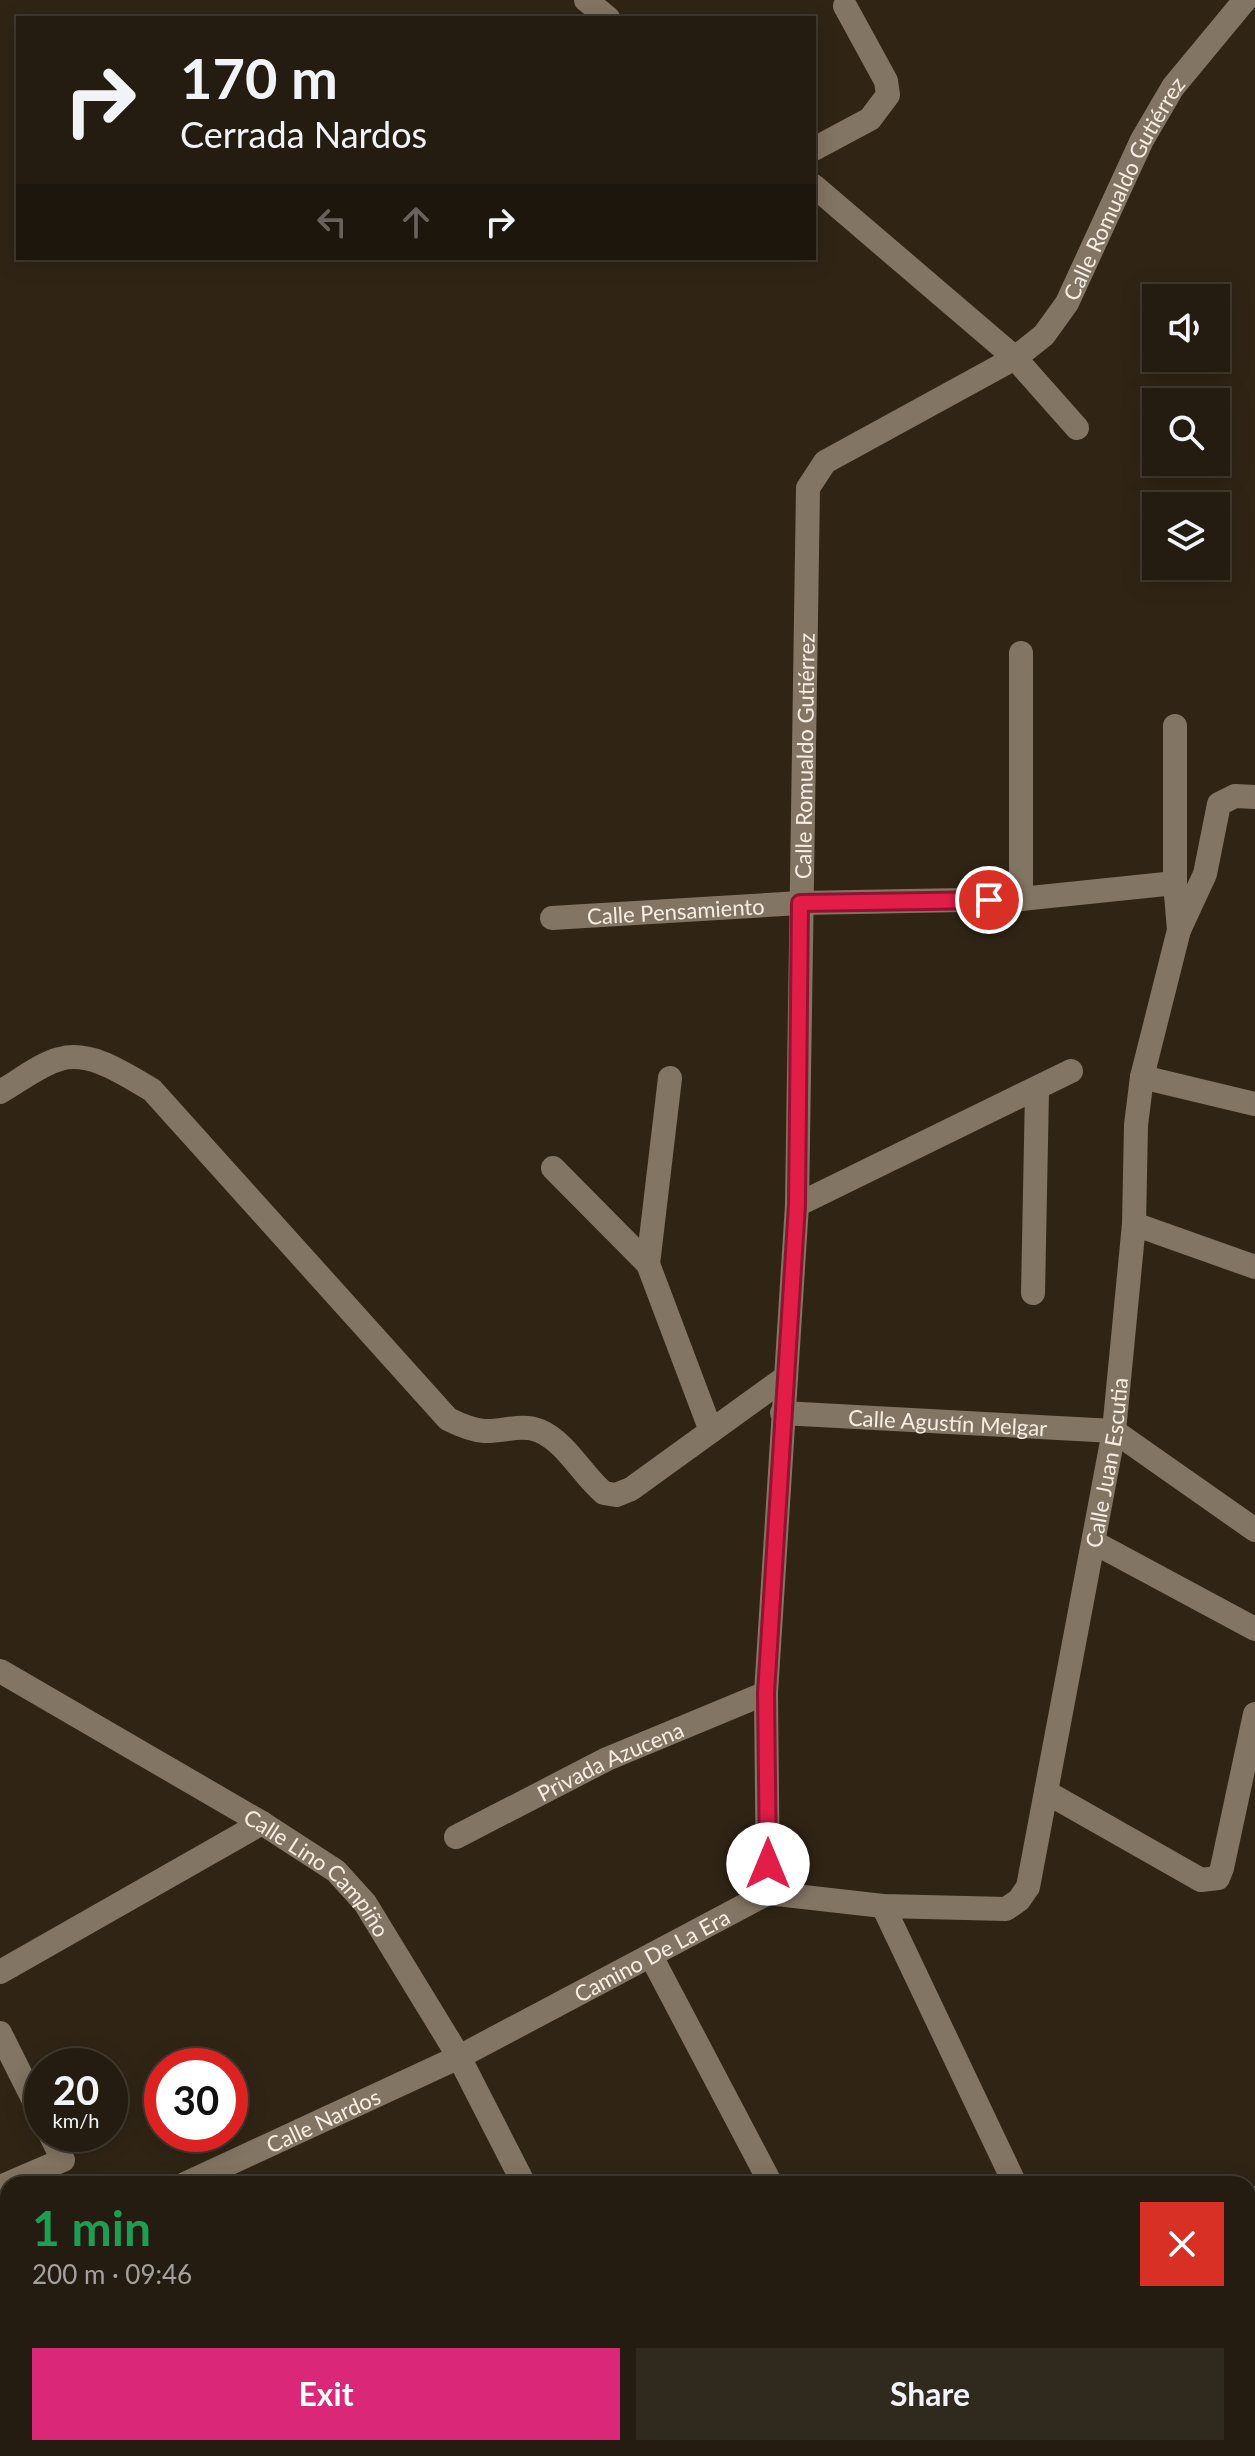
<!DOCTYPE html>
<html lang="en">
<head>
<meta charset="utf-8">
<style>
	body { margin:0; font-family:Lato,sans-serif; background:#30291e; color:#f1f3f6; height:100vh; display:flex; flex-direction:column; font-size:30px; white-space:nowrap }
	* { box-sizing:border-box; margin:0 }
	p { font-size:26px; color:#a3a19f }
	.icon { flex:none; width:44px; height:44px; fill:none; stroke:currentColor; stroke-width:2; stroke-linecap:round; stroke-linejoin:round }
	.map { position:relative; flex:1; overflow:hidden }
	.panel { position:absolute; left:0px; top:2176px; width:1256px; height:280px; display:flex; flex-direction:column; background:#241c10; border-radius:24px 24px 0 0; box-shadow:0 4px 20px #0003,0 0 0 2px #413a30 }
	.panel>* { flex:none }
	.hud { position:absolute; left:16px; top:16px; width:800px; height:244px; border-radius:0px; box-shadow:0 4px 20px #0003,0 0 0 2px #413a30; background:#241c10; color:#f1f3f6; overflow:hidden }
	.tools { position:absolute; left:1142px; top:284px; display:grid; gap:16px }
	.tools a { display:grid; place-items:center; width:88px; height:88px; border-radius:0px; background:#241c10; box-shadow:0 4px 20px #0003,0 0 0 2px #413a30; font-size:40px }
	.speed { position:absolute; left:24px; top:2048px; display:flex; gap:16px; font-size:40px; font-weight:700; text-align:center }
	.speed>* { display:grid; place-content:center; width:104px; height:104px; border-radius:50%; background:#241c10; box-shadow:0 4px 20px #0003,0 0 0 2px #413a30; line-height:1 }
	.speed small { font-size:20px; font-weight:400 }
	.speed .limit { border:12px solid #d22; background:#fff; color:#111 }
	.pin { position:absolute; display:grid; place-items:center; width:68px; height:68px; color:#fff; margin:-34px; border:4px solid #fff; border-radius:50%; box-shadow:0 2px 8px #0007 }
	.me { position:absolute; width:88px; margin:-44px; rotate:0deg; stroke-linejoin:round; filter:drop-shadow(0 0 6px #0008) }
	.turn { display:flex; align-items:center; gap:28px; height:168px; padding:0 32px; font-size:36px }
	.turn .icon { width:104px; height:104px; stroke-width:2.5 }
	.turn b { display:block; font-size:56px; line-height:68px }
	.lanes { display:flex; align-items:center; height:76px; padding:0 32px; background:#0003; justify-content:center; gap:40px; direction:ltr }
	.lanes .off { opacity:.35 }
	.round { display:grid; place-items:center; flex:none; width:84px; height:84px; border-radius:0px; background:#30291e }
	.head { display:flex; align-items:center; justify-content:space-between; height:136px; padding:0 32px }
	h1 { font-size:48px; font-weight:700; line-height:60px; color:#1e9e55 }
	.action { display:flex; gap:16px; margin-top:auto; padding:16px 32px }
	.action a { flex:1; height:92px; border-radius:0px; background:#db2777; color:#fff; font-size:32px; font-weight:700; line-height:92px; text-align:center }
	.action a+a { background:#30291e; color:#f1f3f6 }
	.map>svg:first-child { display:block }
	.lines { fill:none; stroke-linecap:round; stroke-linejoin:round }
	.street { stroke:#837563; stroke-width:24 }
	.route-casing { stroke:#92132f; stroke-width:20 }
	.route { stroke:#e11d48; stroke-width:14 }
	.labels { text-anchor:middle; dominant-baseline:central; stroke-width:8; stroke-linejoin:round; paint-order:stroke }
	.street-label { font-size:22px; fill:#f6eee4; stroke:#261b0b }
</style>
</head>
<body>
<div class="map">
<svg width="1255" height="2456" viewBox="0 0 1255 2456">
	<rect width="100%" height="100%" fill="#302515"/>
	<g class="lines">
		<!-- street -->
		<g class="street">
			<path d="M586,0L608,18"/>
			<path d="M814,149L870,119L888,95L886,81L845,6"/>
			<path d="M814,186L1015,358L1077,428"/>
			<path d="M1021,899V653"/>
			<path id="s1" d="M552,918L800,903L1021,899L1175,883"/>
			<path d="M1180,928L1205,874L1219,804L1235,796L1255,797"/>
			<path d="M1142,1077L1255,1104"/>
			<path d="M0,1092C18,1082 40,1064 60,1059C91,1050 126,1075 152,1090L448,1419C460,1425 471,1430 484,1431C503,1432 522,1423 540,1431C567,1443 582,1475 604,1493L616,1495L631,1489L786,1377"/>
			<path d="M553,1168L648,1264L711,1431"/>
			<path d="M797,1205L1071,1071"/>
			<path d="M1134,1224L1255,1267"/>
			<path d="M648,1264L670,1078"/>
			<path d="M1033,1293L1037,1091"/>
			<path id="s2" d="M782,1413L1114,1431L1255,1530"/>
			<path d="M1095,1543L1255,1629"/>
			<path id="s3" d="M0,1671L262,1823L336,1871L365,1903L459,2057L524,2184"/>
			<path d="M1046,1792L1201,1880L1218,1878L1222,1868L1255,1714"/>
			<path id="s4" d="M456,1837L607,1759L766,1693"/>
			<path id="s5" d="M768,1893L766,1693L797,1205L808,488L825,462L1015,358L1044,335L1067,303L1142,140L1173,87L1245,0"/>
			<path d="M883,1906L1015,2184"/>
			<path d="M651,1956L771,2184"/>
			<path d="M0,1972L262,1823"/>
			<path d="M0,2033L42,2117"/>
			<path id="s6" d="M185,2184L459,2057L768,1893L883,1906L1006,1909L1019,1900L1028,1887L1114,1431L1134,1224L1136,1125L1142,1077L1179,930L1175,883V726"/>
			<path d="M0,2187L63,2160L50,2134"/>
			<path d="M1248,2202L1255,2198"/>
			<path d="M398,2448L402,2456"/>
			<path d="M664,2448L668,2456"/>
			<path d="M910,2448L914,2456"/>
			<path d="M1142,2448L1146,2456"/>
			<path d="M250,2456L266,2448"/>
		</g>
	</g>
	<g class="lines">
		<!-- route casing -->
		<g class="route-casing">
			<path id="route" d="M768,1864L766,1693L797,1205L800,903L989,900"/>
		</g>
		<!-- route -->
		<use href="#route" class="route"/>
	</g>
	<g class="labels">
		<!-- street labels -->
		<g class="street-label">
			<text stroke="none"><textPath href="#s5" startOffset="1858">Calle Romualdo Gutiérrez</textPath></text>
			<text stroke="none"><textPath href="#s5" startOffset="1138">Calle Romualdo Gutiérrez</textPath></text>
			<text stroke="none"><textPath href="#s1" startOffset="124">Calle Pensamiento</textPath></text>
			<text stroke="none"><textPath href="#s2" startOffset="166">Calle Agustín Melgar</textPath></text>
			<text stroke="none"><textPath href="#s6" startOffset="1354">Calle Juan Escutia</textPath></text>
			<text stroke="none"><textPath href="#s4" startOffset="172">Privada Azucena</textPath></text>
			<text stroke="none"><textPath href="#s3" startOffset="378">Calle Lino Campiño</textPath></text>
			<text stroke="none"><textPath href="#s6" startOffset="520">Camino De La Era</textPath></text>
			<text stroke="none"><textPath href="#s6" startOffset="152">Calle Nardos</textPath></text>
		</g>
	</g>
</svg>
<div class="tools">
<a><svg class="icon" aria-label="sound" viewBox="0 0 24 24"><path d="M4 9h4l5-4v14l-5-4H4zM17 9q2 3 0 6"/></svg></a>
<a><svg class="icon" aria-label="search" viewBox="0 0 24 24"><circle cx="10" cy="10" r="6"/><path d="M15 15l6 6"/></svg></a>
<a><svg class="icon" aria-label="layers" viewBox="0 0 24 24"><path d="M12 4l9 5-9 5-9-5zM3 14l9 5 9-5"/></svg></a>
</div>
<div class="speed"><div>20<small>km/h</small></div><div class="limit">30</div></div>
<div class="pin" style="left:989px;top:900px;background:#d93025"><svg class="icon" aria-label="arrive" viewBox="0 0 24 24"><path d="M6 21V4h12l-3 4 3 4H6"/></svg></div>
<svg class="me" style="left:768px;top:1864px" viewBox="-20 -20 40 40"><circle r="19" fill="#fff"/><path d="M0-13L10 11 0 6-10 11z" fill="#e11d48"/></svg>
<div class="hud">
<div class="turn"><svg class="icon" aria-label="right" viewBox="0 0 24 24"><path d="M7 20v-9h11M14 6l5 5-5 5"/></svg><div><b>170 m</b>Cerrada Nardos</div></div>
<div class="lanes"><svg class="icon off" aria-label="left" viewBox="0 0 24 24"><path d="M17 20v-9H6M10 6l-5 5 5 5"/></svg><svg class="icon off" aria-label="ahead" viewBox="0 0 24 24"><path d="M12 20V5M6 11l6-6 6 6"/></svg><svg class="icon" aria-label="right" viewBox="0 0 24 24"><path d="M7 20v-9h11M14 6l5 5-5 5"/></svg></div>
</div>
<section class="panel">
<div class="head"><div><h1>1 min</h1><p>200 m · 09:46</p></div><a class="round" style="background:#d93025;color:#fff"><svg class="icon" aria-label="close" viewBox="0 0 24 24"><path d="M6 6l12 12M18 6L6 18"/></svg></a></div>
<div class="action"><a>Exit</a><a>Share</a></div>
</section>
</div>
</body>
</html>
